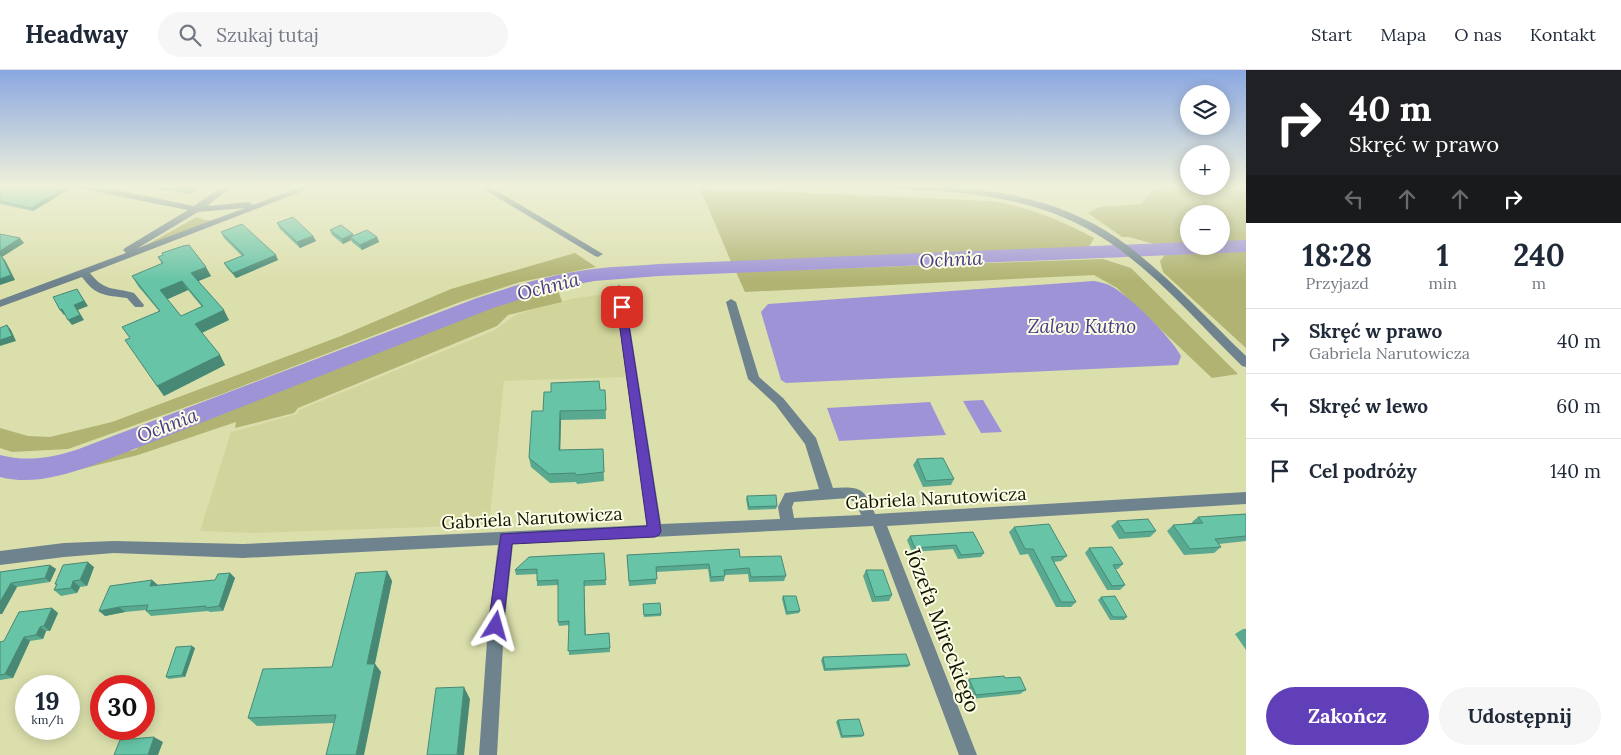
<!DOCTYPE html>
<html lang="pl">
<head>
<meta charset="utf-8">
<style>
	body { margin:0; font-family:Lora,serif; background:#f6f6f7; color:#1f2937; height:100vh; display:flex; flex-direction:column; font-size:19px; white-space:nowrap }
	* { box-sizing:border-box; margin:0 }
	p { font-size:16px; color:#747a83 }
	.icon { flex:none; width:28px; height:28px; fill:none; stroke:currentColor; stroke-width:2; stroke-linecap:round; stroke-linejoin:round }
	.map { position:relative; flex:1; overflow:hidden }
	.drawer { display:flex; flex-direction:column; background:#fff; width:375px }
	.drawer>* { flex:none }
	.banner { background:#202124; color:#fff; overflow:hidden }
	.buttons { position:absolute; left:1180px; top:15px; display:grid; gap:10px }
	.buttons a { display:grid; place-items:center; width:50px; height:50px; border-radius:50%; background:#fff; box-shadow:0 2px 12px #0003; font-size:25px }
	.speed { position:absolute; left:15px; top:605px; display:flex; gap:10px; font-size:25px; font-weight:700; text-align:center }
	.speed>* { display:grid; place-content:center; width:65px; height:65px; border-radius:50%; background:#fff; box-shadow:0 2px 12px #0003; line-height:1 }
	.speed small { font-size:12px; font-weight:400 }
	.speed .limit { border:8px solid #d22; background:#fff; color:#111 }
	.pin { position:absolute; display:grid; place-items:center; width:42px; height:42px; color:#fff; margin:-21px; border-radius:10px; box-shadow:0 2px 8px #0006 }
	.me { position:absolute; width:55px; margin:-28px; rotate:8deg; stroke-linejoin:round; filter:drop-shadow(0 0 4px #0008) }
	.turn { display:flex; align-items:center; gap:18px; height:105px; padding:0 20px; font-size:22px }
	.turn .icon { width:65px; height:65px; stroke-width:2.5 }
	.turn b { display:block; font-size:35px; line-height:42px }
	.lanes { display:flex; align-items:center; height:48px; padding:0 20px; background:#0003; justify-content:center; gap:25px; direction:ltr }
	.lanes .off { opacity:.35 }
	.eta { display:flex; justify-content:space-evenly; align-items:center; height:85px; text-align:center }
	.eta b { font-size:30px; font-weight:700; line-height:35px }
	.action { display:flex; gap:10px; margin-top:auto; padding:10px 20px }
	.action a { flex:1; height:58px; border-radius:30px; background:#613fb8; color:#fff; font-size:20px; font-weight:700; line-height:58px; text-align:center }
	.action a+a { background:#f6f6f7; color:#1f2937 }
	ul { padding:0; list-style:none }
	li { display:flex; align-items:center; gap:15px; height:65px; padding:0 20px; border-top:1px solid #e0e1e3 }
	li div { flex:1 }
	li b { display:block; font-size:19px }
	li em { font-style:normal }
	header { display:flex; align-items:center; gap:30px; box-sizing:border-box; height:70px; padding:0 25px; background:#fff; border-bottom:1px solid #e0e1e3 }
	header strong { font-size:24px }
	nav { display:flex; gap:28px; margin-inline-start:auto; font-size:18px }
	.search { width:350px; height:45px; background:#f6f6f7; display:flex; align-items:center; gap:12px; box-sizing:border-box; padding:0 18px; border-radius:28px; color:#747a83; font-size:19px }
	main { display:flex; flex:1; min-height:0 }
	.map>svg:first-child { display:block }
	.built { fill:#d2d59b }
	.green { fill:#b0b371 }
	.water { fill:#9e93d7 }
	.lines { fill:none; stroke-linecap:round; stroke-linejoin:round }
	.river { fill:#9e93d7; fill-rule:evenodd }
	.minor { fill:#6e838e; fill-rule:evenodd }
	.wall { fill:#59a990; fill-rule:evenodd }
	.shaded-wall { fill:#488975 }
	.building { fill:#67c4a7; stroke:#488975; fill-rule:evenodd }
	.route { fill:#613fb8; stroke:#3f2978 }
	.labels { text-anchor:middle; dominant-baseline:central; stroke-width:4; stroke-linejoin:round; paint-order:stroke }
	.street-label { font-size:18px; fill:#141403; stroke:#fbfde4 }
	.water-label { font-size:19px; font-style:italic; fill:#4c3889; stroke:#fbfde4 }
	.near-street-label { font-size:21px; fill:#141403; stroke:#fbfde4 }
</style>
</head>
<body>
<header>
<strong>Headway</strong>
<div class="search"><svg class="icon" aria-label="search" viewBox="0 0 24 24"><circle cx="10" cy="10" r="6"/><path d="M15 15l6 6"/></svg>Szukaj tutaj</div>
<nav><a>Start</a><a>Mapa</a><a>O nas</a><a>Kontakt</a></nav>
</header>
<main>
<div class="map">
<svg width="1246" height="685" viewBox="0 0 1246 685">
	<rect width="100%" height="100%" fill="#dbdfac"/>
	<!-- built -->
	<path class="built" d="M618,222L629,307L504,311L489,455L253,463L200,461L231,362L297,344L299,340L495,260L517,244L571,229Z"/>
	<!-- green -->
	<path class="green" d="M1173,115H1246V172L1221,173V144H1189V175L1154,174L1129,167H1122L1088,143L1099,137L1141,134L1154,118Z
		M700,118L991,131C1028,137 1061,150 1094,168L1089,177L1074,179L732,194Z
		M197,147L204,150L215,151L137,180Z
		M1246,181V278L1163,202L1160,191L1165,185Z
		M575,183L596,197L520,212L460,232L222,324L68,379L12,382L0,378V358L28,366L50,367L112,352L341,266L451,219Z
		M1103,189L1131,198L1238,304L1212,308L1117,218L1094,205L745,222L736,202Z
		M557,217L562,232L508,245L497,256L298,338L294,343L235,358L236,352L138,385L77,400L74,397L130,379L131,381L137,379V373C205,346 274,320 342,293C413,266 482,233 557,217Z"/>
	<!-- water -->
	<path class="water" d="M1094,211C1099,212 1105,213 1109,215C1128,224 1171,267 1181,286L1178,295L786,313L781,310L761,242L768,234Z
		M983,330L1002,362L981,363L963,331Z
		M930,332L946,365L839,371L827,338Z"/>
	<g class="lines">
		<!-- river -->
		<path class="river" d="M1246,170V182L659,206L594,211L557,218L493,238L91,396C61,406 31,415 0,407V385C26,392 51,388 76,380L477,228C515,215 554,204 593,199C615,196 637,196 659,194L1189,172V176H1221V171Z"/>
		<!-- minor -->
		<path class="minor" d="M73,115H91L194,136L224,115H234L207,136L249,132L253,135L306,115H318L90,203C105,222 113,217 134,223L144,235L143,237H135L127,228C104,225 96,226 82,207L0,237V230L126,183L123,180L125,178L188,140L77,118ZM245,138L138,178L198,142Z
			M477,115H487L603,184L598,187L595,186Z
			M812,115C914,115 1029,107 1117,168C1165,202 1204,246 1246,286V297L1242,296C1199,254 1159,206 1109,172C1023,113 915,120 816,118Z
			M619,215L624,218L661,454L780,449L778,437L785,423L819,419L805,374L775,334L748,309L726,232L731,229L736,232L759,307L783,328L816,368L833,418C860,416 865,418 875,444L1246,422V434L887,456L977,685H959L873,456L513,474L504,557L497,685H479L488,557L498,475L243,488L114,483L64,487L0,495V481L64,473L114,471L243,474L647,455L614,218ZM849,428L857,435L861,445L794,448L792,437L794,432Z"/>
	</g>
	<!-- wall -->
	<path class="wall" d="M0,115H72L73,117L33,141L0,134V121L3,119L0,118Z
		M157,115H202L189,124L159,119Z
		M277,153L313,166L316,171L300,178L280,159Z
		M330,160L354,166L377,167L379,172L362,180L352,172L351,170L343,174L332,165Z
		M221,162L278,190L236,208L227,198L224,193L242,186L224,168Z
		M158,187L211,206L198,211L229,250L202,263L220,285L225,295L164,326L157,316L130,268L159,241L138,216L132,206L162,194ZM188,220L202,237L181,246L167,229Z
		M600,320H605L606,349L561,350L560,380L603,379L604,411L577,414L576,412L550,413L531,397L529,388L543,341Z
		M917,389L954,409L951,415L923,417L913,395Z
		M747,426L777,436L776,439L748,440L746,429Z
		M1246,444V471L1219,474L1221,477L1214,483L1184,485L1167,461L1173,455L1192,453V452L1198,447Z
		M1117,451L1156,461L1150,467L1119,469L1111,456Z
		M1014,457L1067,486L1061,491L1054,492L1076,532L1071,537H1056L1028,484L1020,485L1009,462Z
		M973,462L984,483L981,487L958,489L953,479L912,482L907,470L910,466Z
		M1089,478L1123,494L1118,499H1115L1125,515L1120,520H1107L1085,483Z
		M604,483L606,515L584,516L586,565L609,563L610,582L569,585V555L559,556L558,552V515L537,516V504L516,505L515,500Z
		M627,485L740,487L786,506L784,511L749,512L748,504L725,505L724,511L710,512L708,499L656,502V514L629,516Z
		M50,495L56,499L50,512L17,517L2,544H0V502Z
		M94,497L87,516L80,517L77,523L61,526L54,520L57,515L55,514Z
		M866,500L892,525L889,531L872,532L863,506Z
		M387,501L392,511L375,594L381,602L334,653L257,656L248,648L332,597Z
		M230,503L235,508L223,541L210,542L208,541L151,546L146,541V540L125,542L105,546L152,510L157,515L215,510Z
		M783,526L800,541L799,543L786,545L782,529Z
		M1101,527L1127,547L1124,550H1110L1098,530Z
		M643,537L661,544V546L644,547Z
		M52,538L58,543L50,561H46L43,569L30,571L13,608L0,610V572L4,571Z
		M1243,559H1246V580L1235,564Z
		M195,578L185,607L169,609L166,607Z
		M823,587L910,595L908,597L824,601L821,590Z
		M1005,608L1026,620L1020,624L971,629L965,614L969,609Z
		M838,650L864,665L862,667L841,668L836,652Z"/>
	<!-- shaded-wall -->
	<path class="shaded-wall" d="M69,115H72L73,117L33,141L31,138Z
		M193,115H202L189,124L187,120Z
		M353,164L355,169L350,167L351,170L343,174L342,169Z
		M313,166L316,171L300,178L297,172Z
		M377,167L379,172L362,180L360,175Z
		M20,168L24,173L2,187L5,190L15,210L0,215V181Z
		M276,185L278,190L236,208L233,203Z
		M206,197L211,206L196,212L191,203Z
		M182,211L188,220L166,230L160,220Z
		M77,219L88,236L78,240L84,250L72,255L68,250L74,235Z
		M62,239L66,244L64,245L60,240Z
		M224,240L229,250L201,263L195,254Z
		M7,255L11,260L16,271L0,276V270Z
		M220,285L225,295L164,326L157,316Z
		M560,341L561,350L560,389L559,380Z
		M88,492L94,497L87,516L80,510Z
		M50,495L56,499L50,512L45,508Z
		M387,501L392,511L373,602L367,594Z
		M230,503L235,508L223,541L219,536Z
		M152,510L158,515L150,516Z
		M73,511L80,517L77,523L71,518Z
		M11,513L17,517L2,544H0V532Z
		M119,537L125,542L105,546L99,541Z
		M52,538L58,543L50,561L44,556Z
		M40,557L46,561L43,569L36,565Z
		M24,567L30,571L13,608L5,604Z
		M192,576L195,578L185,607L182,605Z
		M375,594L381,602L364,685H356Z
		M464,617L470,629L464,685H457Z
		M154,667L163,672L158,685H148Z"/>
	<!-- building -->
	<path class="building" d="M0,115H69L31,138L0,131V121L7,117Z
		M161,115H193L187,120Z
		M293,147L313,166L297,172L277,153Z
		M242,154L276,185L233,203L224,193L244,185L221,162Z
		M341,155L353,164L342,169L330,160Z
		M367,160L377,167L360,175L350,167Z
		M0,164L20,168L0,181Z
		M189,175L206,197L191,203L224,240L195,254L220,285L157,316L125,270L130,268L122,257L160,241L132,206L163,193L158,187L163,185L162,183L183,176ZM182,211L203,236L181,246L160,220Z
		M0,185H1L11,205L0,209Z
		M77,219L84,231L74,235L80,245L68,250L62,239L60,240L53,227Z
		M7,255L12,266L0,270V258Z
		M599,311L600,320H605L606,340L560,341L559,380L603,379L604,402L577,405L575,403L549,404L529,388L532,341H543L544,322H551V313Z
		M943,388L954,409L926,411L917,389Z
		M776,425L777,436L749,437L747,426Z
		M1246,444V466L1215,469L1221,477L1190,479L1173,455L1203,453L1198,447Z
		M1148,449L1156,461L1125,463L1117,451Z
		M1049,454L1067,486L1051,487L1076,532H1061L1033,479H1025L1014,457Z
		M973,462L984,483L961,485L956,475L915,478L910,466Z
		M1112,477L1123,494L1113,495L1125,515L1112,516L1089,478Z
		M739,479L740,487L781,486L786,506L751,507L749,498L724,500L725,506L711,507L709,494L656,497L657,509L629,511L627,485Z
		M604,483L606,510L584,511L585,565L609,563L610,578L568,581L569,551L558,552V510L537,511V499L515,500L529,487Z
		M88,492L80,510L73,511L71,518L54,520L57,514H55L63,495Z
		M50,495L45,508L11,513L0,532V502Z
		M866,500H883L892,525L875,527Z
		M387,501L367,594H375L356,685H326L336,645L248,648L263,599L332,597L356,503Z
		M230,503L219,536L206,538V536L146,541L148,535L119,537L99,541L110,516L152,510L150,516L215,510L218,504Z
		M783,526H796L800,541L787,542Z
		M1115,526L1127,547H1113L1101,527Z
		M660,533L661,544L644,545L643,534Z
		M52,538L44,556L40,557L36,565L24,567L5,604L0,605V572L4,571L19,542Z
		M192,576L182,605L166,607L176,577Z
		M906,584L910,595L825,599L823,587Z
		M1004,606L1005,608L1020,607L1026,620L976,625L969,609Z
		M464,617L457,685H427L436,618Z
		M859,649L864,665L842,666L838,650Z
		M154,667L148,685H114L120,670Z"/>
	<!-- sky -->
	<linearGradient id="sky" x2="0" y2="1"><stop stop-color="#8aa7e1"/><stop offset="0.55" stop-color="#eff1da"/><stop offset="1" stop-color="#eff1da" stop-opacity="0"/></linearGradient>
	<rect width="1246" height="211" fill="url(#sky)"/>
	<!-- route -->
	<path class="route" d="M622,234L626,237L661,461L659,465L655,467L512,474L503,556L501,561L496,563L490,561L488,556L501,464L647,456L617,237Z"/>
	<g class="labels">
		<!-- street labels -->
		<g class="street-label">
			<text transform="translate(936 428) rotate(-3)">Gabriela Narutowicza</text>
			<text transform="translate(532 448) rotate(-3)">Gabriela Narutowicza</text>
		</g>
		<!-- water labels -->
		<g class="water-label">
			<text transform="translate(951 189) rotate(-3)">Ochnia</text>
			<text transform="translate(548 216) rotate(-14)">Ochnia</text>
			<text x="1082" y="256">Zalew Kutno</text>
			<text transform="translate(167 355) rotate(-21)">Ochnia</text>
		</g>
		<!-- near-street labels -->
		<g class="near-street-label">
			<text transform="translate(943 560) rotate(69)">Józefa Mireckiego</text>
		</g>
	</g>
</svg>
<div class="buttons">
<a><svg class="icon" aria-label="layers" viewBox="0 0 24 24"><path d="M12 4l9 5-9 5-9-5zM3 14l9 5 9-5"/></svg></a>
<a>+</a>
<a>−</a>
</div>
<div class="speed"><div>19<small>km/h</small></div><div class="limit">30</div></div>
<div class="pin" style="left:622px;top:237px;background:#d93025"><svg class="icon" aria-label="arrive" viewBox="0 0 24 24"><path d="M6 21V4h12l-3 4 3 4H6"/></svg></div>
<svg class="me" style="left:496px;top:556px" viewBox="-20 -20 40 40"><path d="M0-17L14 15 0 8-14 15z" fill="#613fb8" stroke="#fff" stroke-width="4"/></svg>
</div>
<section class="drawer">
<div class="banner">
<div class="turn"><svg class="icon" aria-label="right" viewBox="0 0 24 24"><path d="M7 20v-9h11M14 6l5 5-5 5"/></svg><div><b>40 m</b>Skręć w prawo</div></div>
<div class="lanes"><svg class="icon off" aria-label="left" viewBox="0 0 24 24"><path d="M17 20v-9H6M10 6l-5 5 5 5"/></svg><svg class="icon off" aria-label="ahead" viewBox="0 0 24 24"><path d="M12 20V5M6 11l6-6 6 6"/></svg><svg class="icon off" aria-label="ahead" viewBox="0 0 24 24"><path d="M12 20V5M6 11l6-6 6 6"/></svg><svg class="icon" aria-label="right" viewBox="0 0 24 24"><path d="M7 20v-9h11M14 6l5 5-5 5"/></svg></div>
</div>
<div class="eta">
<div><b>18:28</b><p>Przyjazd</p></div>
<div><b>1</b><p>min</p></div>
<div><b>240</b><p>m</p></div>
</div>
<ul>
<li><svg class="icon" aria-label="right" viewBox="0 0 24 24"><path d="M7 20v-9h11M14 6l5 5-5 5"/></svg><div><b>Skręć w prawo</b><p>Gabriela Narutowicza</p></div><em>40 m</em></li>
<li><svg class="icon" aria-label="left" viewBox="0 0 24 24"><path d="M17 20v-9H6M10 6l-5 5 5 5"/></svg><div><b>Skręć w lewo</b></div><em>60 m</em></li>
<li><svg class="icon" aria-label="arrive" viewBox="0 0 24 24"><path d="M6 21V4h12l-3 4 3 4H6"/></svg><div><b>Cel podróży</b></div><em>140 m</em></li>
</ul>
<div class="action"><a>Zakończ</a><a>Udostępnij</a></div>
</section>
</main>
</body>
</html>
